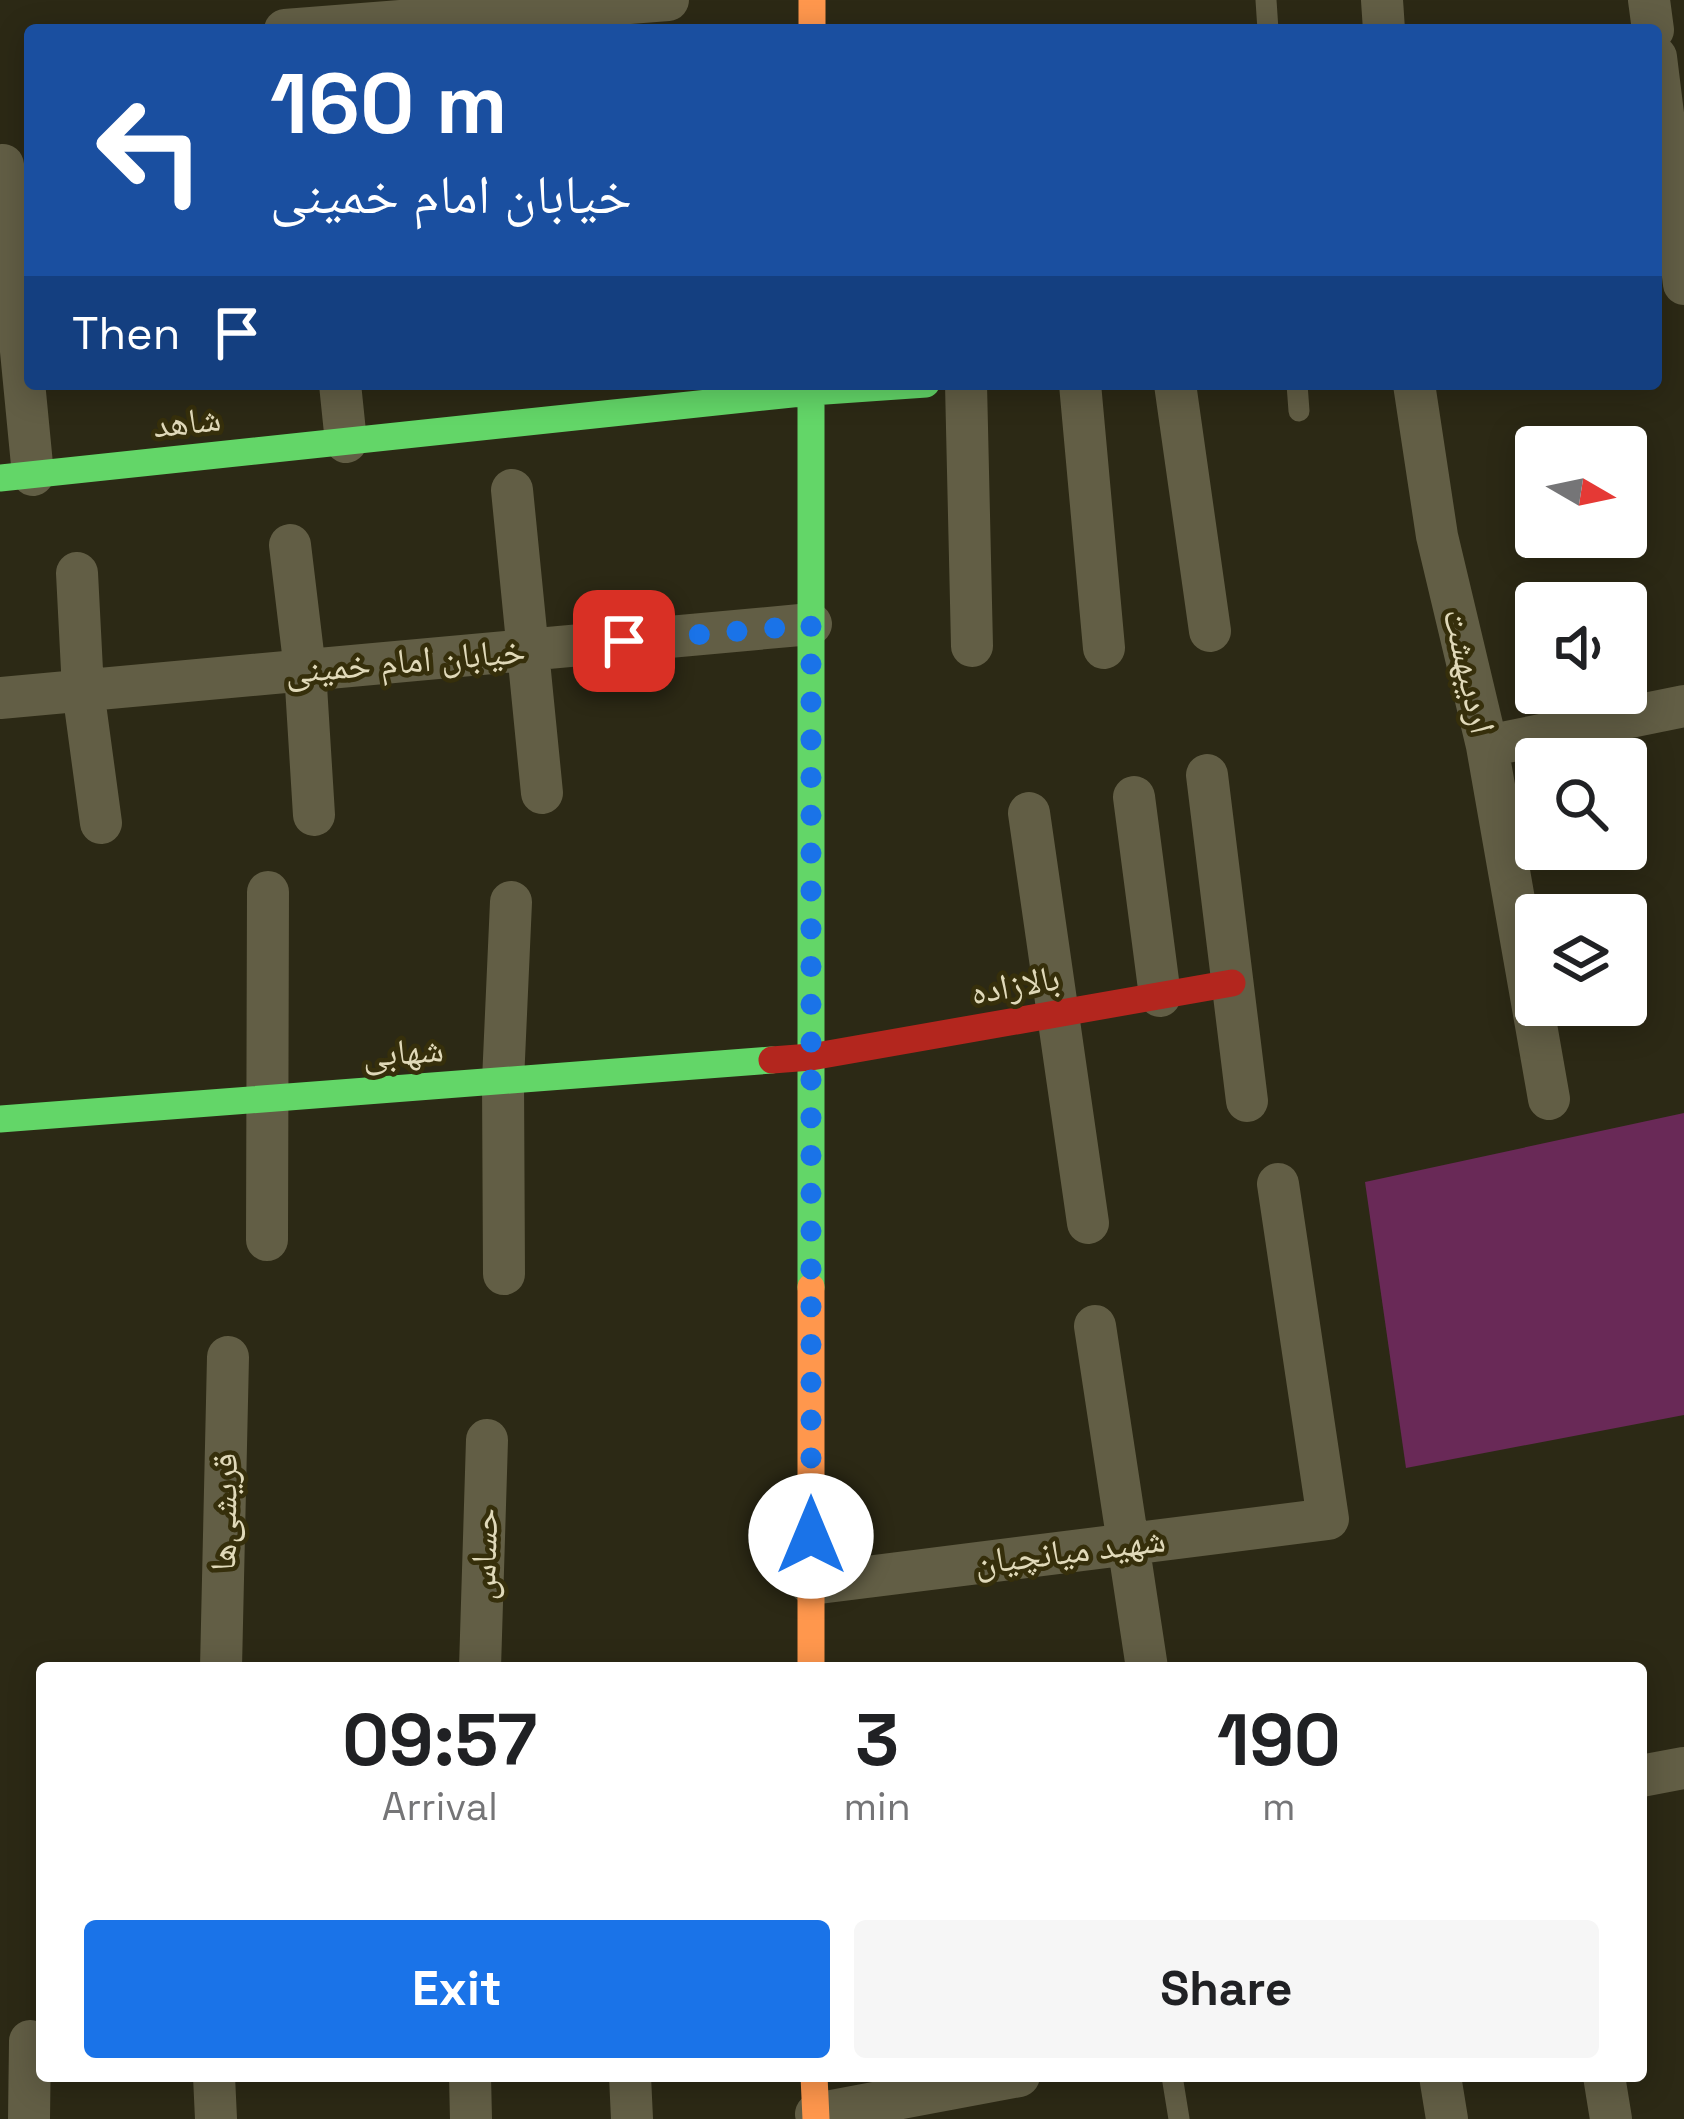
<!DOCTYPE html>
<html lang="en">
<head>
<meta charset="utf-8">
<style>
	body { margin:0; font-family:"Space Grotesk","Noto Naskh Arabic",sans-serif; background:#f6f6f6; color:#202124; height:100vh; display:flex; flex-direction:column; font-size:45px; white-space:nowrap }
	* { box-sizing:border-box; margin:0 }
	p { font-size:39px; color:#757577 }
	.icon { flex:none; width:66px; height:66px; fill:none; stroke:currentColor; stroke-width:2; stroke-linecap:round; stroke-linejoin:round }
	.map { position:relative; flex:1; overflow:hidden }
	.sheet { position:absolute; left:36px; top:1662px; width:1611px; height:420px; display:flex; flex-direction:column; background:#fff; border-radius:12px; box-shadow:0 6px 30px #0003 }
	.sheet>* { flex:none }
	.top-card { position:absolute; left:24px; top:24px; width:1638px; height:366px; border-radius:12px; box-shadow:0 6px 30px #0003; background:#1a4fa0; color:#fff; overflow:hidden }
	.needle { width:78px; rotate:99deg }
	.buttons { position:absolute; left:1515px; top:426px; display:grid; gap:24px }
	.buttons a { display:grid; place-items:center; width:132px; height:132px; border-radius:12px; background:#fff; box-shadow:0 6px 30px #0003; font-size:60px }
	.pin { position:absolute; display:grid; place-items:center; width:102px; height:102px; color:#fff; margin:-51px; border-radius:24px; box-shadow:0 6px 18px #0006 }
	.me { position:absolute; width:132px; margin:-66px; rotate:0deg; stroke-linejoin:round; filter:drop-shadow(0 0 9px #0008) }
	.turn { display:flex; align-items:center; gap:42px; height:252px; padding:0 48px; font-size:54px }
	.turn .icon { width:156px; height:156px; stroke-width:2.5 }
	.turn b { display:block; font-size:84px; line-height:102px }
	.then { display:flex; align-items:center; height:114px; padding:0 48px; background:#0003; gap:24px; font-size:45px }
	.eta { display:flex; justify-content:space-evenly; align-items:center; height:204px; text-align:center }
	.eta b { font-size:72px; font-weight:600; line-height:84px }
	.button { display:flex; gap:24px; margin-top:auto; padding:24px 48px }
	.button a { flex:1; height:138px; border-radius:12px; background:#1a73e8; color:#fff; font-size:48px; font-weight:600; line-height:138px; text-align:center }
	.button a+a { background:#f6f6f6; color:#202124 }
	.map>svg:first-child { display:block }
	.green { fill:#692957 }
	.lines { fill:none; stroke-linecap:round; stroke-linejoin:round }
	.lane { stroke:#625e45; stroke-width:21 }
	.street { stroke:#625e45; stroke-width:42 }
	.fast { stroke:#63d668; stroke-width:27 }
	.slow { stroke:#ff974d; stroke-width:27 }
	.jam { stroke:#b3261e; stroke-width:27 }
	.route { stroke:#1a73e8; stroke-width:21; stroke-dasharray:0 37.8 }
	.labels { text-anchor:middle; dominant-baseline:central; stroke-width:9; stroke-linejoin:round; paint-order:stroke }
	.street-label { font-size:36px; fill:#e0d9b9; stroke:#362f0b }
</style>
</head>
<body>
<div class="map">
<svg width="1684" height="2119" viewBox="0 0 1684 2119">
	<rect width="100%" height="100%" fill="#2c2915"/>
	<!-- green -->
	<path class="green" d="M1684,1113V1415L1406,1468L1365,1182Z"/>
	<g class="lines">
		<!-- lane -->
		<path class="lane" d="M1266,0L1268,30
			M1297,384L1299,411
			M1172,2076L1179,2119"/>
		<!-- street -->
		<path class="street" d="M1382,0L1384,30
			M1649,0L1653,30
			M285,30L668,0
			M1656,57L1684,284
			M3,165L33,475
			M340,384L346,442
			M966,384L972,646
			M1080,384L1104,648
			M1175,384L1210,631
			M1414,384L1437,536L1487,746L1549,1099
			M512,490L542,793
			M290,545L305,670L314,815
			M77,573L83,690L101,823
			M0,698L811,624
			M1487,746L1684,706
			M1207,775L1247,1101
			M1134,797L1160,996
			M1029,813L1088,1223
			M267,1240L268,892
			M504,1274L503,1081L511,902
			M1095,1326L1147,1668
			M811,1584L1328,1519L1278,1184
			M221,1668L228,1357
			M480,1668L487,1440
			M1641,1776L1684,1768
			M214,2076L216,2119
			M470,2076L471,2119
			M630,2076L632,2119
			M1440,2076L1447,2119
			M1604,2076L1611,2119
			M816,2114L1019,2076
			M29,2119L30,2041"/>
		<!-- fast -->
		<path class="fast" d="M811,384V1287
			M0,478L811,392L926,384
			M0,1119L772,1060"/>
		<!-- slow -->
		<path class="slow" d="M812,0V30
			M811,1287V1668
			M814,2076L816,2119"/>
		<!-- jam -->
		<path class="jam" d="M772,1060L811,1057L1232,983"/>
	</g>
	<g class="lines">
		<!-- route -->
		<path class="route" d="M624,641L811,625V1536"/>
	</g>
	<g class="labels">
		<!-- street labels -->
		<g class="street-label">
			<text transform="translate(187 422) rotate(-6)">شاهد</text>
			<text transform="translate(405 661) rotate(-5)">خیابان امام خمینی</text>
			<text transform="translate(1469 671) rotate(77)">اردیبهشت</text>
			<text transform="translate(1015 985) rotate(-10)">بالازاده</text>
			<text transform="translate(403 1052) rotate(-4)">شهابی</text>
			<text transform="translate(224 1512) rotate(-89)">قریشی‌ها</text>
			<text transform="translate(1070 1551) rotate(-7)">شهید میانچیان</text>
			<text transform="translate(484 1554) rotate(-88)">حساس</text>
		</g>
	</g>
</svg>
<div class="buttons">
<a><svg class="needle" viewBox="-14 -14 28 28"><path d="M0-13l5 13h-10z" fill="#e53935"/><path d="M0 13l5-13h-10z" fill="#757577"/></svg></a>
<a><svg class="icon" aria-label="sound" viewBox="0 0 24 24"><path d="M4 9h4l5-4v14l-5-4H4zM17 9q2 3 0 6"/></svg></a>
<a><svg class="icon" aria-label="search" viewBox="0 0 24 24"><circle cx="10" cy="10" r="6"/><path d="M15 15l6 6"/></svg></a>
<a><svg class="icon" aria-label="layers" viewBox="0 0 24 24"><path d="M12 4l9 5-9 5-9-5zM3 14l9 5 9-5"/></svg></a>
</div>
<div class="pin" style="left:624px;top:641px;background:#d93025"><svg class="icon" aria-label="arrive" viewBox="0 0 24 24"><path d="M6 21V4h12l-3 4 3 4H6"/></svg></div>
<svg class="me" style="left:811px;top:1536px" viewBox="-20 -20 40 40"><circle r="19" fill="#fff"/><path d="M0-13L10 11 0 6-10 11z" fill="#1a73e8"/></svg>
<div class="top-card">
<div class="turn"><svg class="icon" aria-label="left" viewBox="0 0 24 24"><path d="M17 20v-9H6M10 6l-5 5 5 5"/></svg><div><b>160 m</b>خیابان امام خمینی</div></div>
<div class="then">Then<svg class="icon" aria-label="arrive" viewBox="0 0 24 24"><path d="M6 21V4h12l-3 4 3 4H6"/></svg></div>
</div>
<section class="sheet">
<div class="eta">
<div><b>09:57</b><p>Arrival</p></div>
<div><b>3</b><p>min</p></div>
<div><b>190</b><p>m</p></div>
</div>
<div class="button"><a>Exit</a><a>Share</a></div>
</section>
</div>
</body>
</html>
